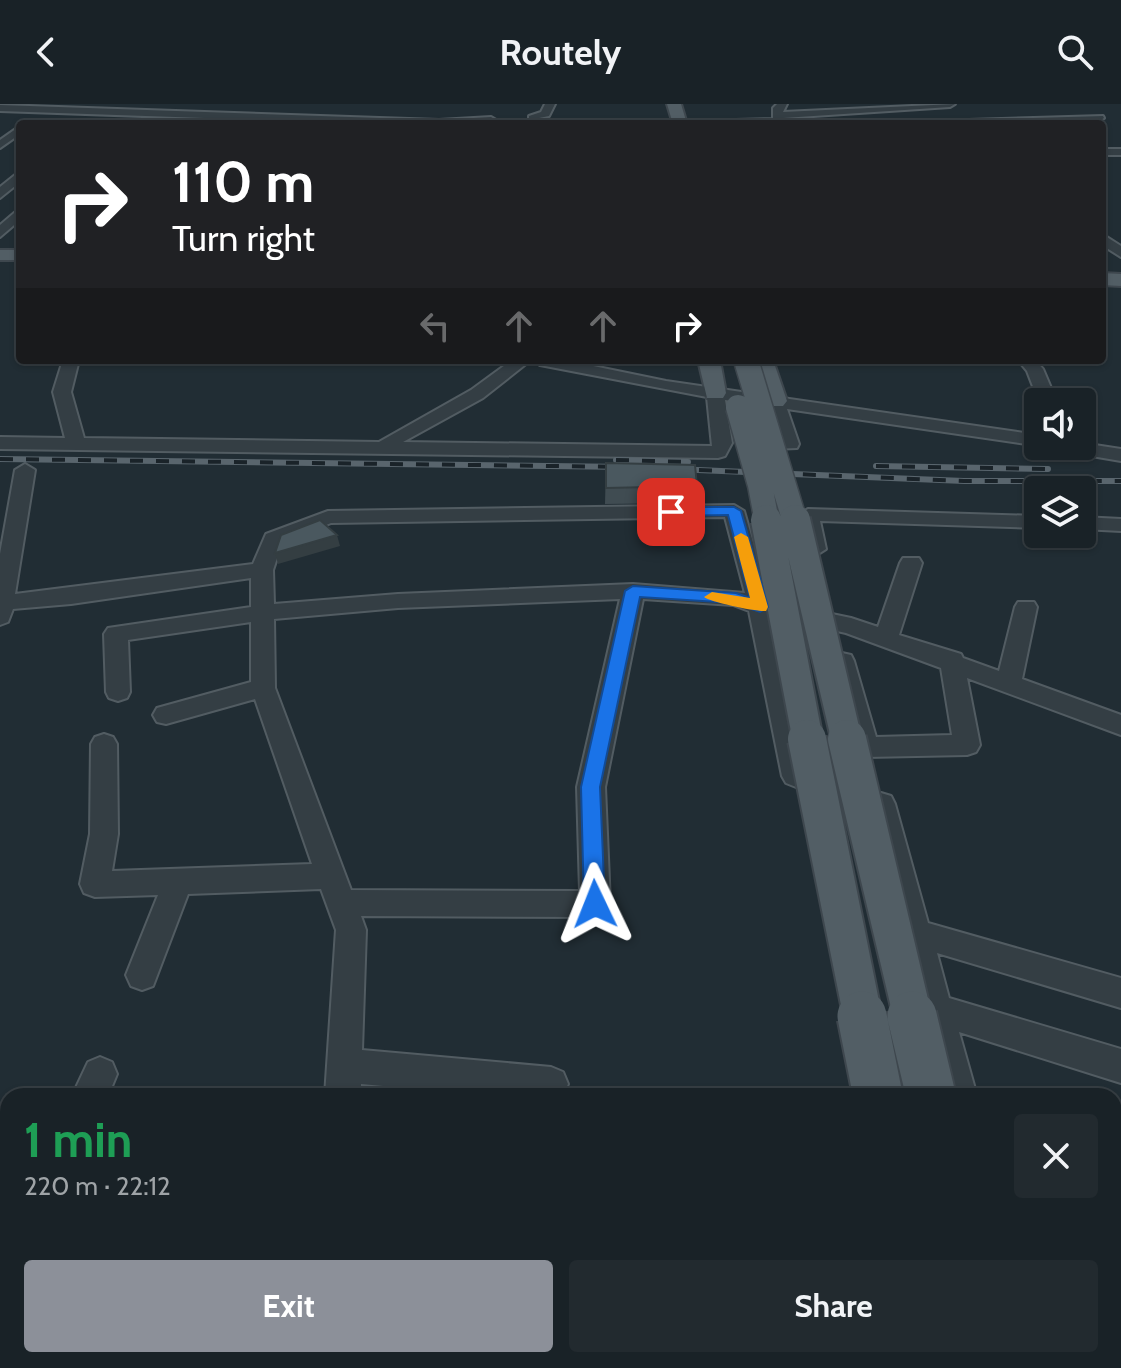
<!DOCTYPE html>
<html lang="en">
<head>
<meta charset="utf-8">
<style>
	body { margin:0; font-family:Cabin,sans-serif; background:#222a2f; color:#f1f3f6; height:100vh; display:flex; flex-direction:column; font-size:30px; white-space:nowrap }
	* { box-sizing:border-box; margin:0 }
	p { font-size:26px; color:#9fa4a7 }
	.icon { flex:none; width:44px; height:44px; fill:none; stroke:currentColor; stroke-width:2; stroke-linecap:round; stroke-linejoin:round }
	.map { position:relative; flex:1; overflow:hidden }
	.drawer { position:absolute; left:0px; top:984px; width:1122px; height:280px; display:flex; flex-direction:column; background:#192227; border-radius:24px 24px 0 0; box-shadow:0 2px 6px #0004,0 0 0 2px #373f44 }
	.drawer>* { flex:none }
	.top-card { position:absolute; left:16px; top:16px; width:1090px; height:244px; border-radius:8px; box-shadow:0 2px 6px #0004,0 0 0 2px #373f44; background:#202124; color:#fff; overflow:hidden }
	.tools { position:absolute; left:1024px; top:284px; display:grid; gap:16px }
	.tools a { display:grid; place-items:center; width:72px; height:72px; border-radius:8px; background:#192227; box-shadow:0 2px 6px #0004,0 0 0 2px #373f44; font-size:40px }
	.pin { position:absolute; display:grid; place-items:center; width:68px; height:68px; color:#fff; margin:-34px; border-radius:16px; box-shadow:0 4px 12px #0006 }
	.me { position:absolute; width:88px; margin:-44px; rotate:358deg; stroke-linejoin:round; filter:drop-shadow(0 0 6px #0008) }
	.turn { display:flex; align-items:center; gap:28px; height:168px; padding:0 24px; font-size:36px }
	.turn .icon { width:104px; height:104px; stroke-width:2.5 }
	.turn b { display:block; font-size:56px; line-height:68px }
	.lanes { display:flex; align-items:center; height:76px; padding:0 24px; background:#0003; justify-content:center; gap:40px; direction:ltr }
	.lanes .off { opacity:.35 }
	.round { display:grid; place-items:center; flex:none; width:84px; height:84px; border-radius:8px; background:#222a2f }
	.overview { display:flex; align-items:center; justify-content:space-between; height:136px; padding:0 24px }
	h1 { font-size:48px; font-weight:700; line-height:60px; color:#1e9e55 }
	.primary-button { display:flex; gap:16px; margin-top:auto; padding:16px 24px }
	.primary-button a { flex:1; height:92px; border-radius:8px; background:#8c9099; color:#fff; font-size:32px; font-weight:700; line-height:92px; text-align:center }
	.primary-button a+a { background:#222a2f; color:#f1f3f6 }
	header { display:flex; justify-content:space-between; align-items:center; height:104px; padding:0 24px; background:#192227; font-size:36px; font-weight:700 }
	.map>svg:first-child { display:block }
	.lines { fill:none; stroke-linecap:round; stroke-linejoin:round }
	.minor-casing { stroke:#525c62; stroke-width:4 }
	.major-casing { stroke:#3e474e; stroke-width:4 }
	.minor { fill:#343e44; fill-rule:evenodd }
	.major { fill:#525e65; fill-rule:evenodd }
	.rail-casing { stroke:#59656d; stroke-width:6 }
	.rail { stroke:#1a2329; stroke-width:4; stroke-dasharray:13; stroke-linecap:butt }
	.major-bridge-far3-casing { stroke:#3e474e; stroke-width:27; stroke-linecap:butt }
	.major-bridge-far2-casing { stroke:#3e474e; stroke-width:34; stroke-linecap:butt }
	.major-bridge-far1-casing { stroke:#3e474e; stroke-width:42; stroke-linecap:butt }
	.major-bridge-casing { stroke:#3e474e; stroke-width:53; stroke-linecap:butt }
	.major-bridge-far3 { stroke:#525e65; stroke-width:24 }
	.major-bridge-far2 { stroke:#525e65; stroke-width:30 }
	.major-bridge-far1 { stroke:#525e65; stroke-width:38 }
	.major-bridge { stroke:#525e65; stroke-width:49 }
	.wall { fill:#404c52 }
	.shaded-wall { fill:#343e42 }
	.building { fill:#4a585f; stroke:#343e42; stroke-width:2 }
	.route { fill:#1a73e8; stroke:#114b97; stroke-width:2 }
	.slow { fill:#f59e0b }
</style>
</head>
<body>
<header><svg class="icon" aria-label="back" viewBox="0 0 24 24"><path d="M15 5l-7 7 7 7"/></svg>Routely<svg class="icon" aria-label="search" viewBox="0 0 24 24"><circle cx="10" cy="10" r="6"/><path d="M15 15l6 6"/></svg></header>
<div class="map">
<svg width="1121" height="1264" viewBox="0 0 1121 1264">
	<rect width="100%" height="100%" fill="#212d34"/>
	<g class="lines">
		<!-- minor casing -->
		<g class="minor-casing">
			<path id="minor" d="M545,0H555L549,12L529,16V12L541,8Z
				M777,0H787L783,8L955,0L950,3L783,14L782,20H693L698,17L773,15V4Z
				M0,1L439,16L491,13L496,16L477,20H375L0,7Z
				M1103,12L1104,14L1099,17L931,20L936,17Z
				M20,22V30L0,44V36Z
				M1102,45H1121V51H1102Z
				M20,67V78L0,94V83Z
				M20,104V116L0,133V121Z
				M1102,130L1121,142V153L1102,141Z
				M63,256H79L71,288L84,334L379,338L471,286L512,256H531L483,294L403,338L712,342L707,293L540,261L532,256H564L666,277L1038,331L1040,342L787,305L799,340L797,344L751,346L742,340L744,336L779,334L768,302L725,296L732,339L725,352L718,354L0,345V333L65,334L53,288Z
				M1018,256H1035L1043,265L1057,298H1039L1027,267Z
				M1082,339L1121,345V357L1068,348L1059,342H1082Z
				M25,360L35,366L15,490L253,460L266,430L328,407L734,401L744,407L770,497L851,514L878,523L900,459L903,454H919L922,459L899,531L961,550L963,554L999,567L1015,503L1018,498H1034L1037,503L1022,575L1121,611V631L967,574L980,641L976,648L967,651L866,653L857,650L830,557L833,551L842,549L851,551L854,557L876,633L952,631L941,564L846,529L774,513L810,672L806,679L796,683L786,679L782,672L749,507L733,501L643,495L605,683L610,800L606,809L595,813L361,812L366,826L362,946L551,963L563,968L568,980L563,992H494L361,980V992H325L336,826L321,785L188,790L153,882L142,886L131,882L126,871L158,791L95,793L84,789L80,780L90,730L91,640L95,633L104,630L113,633L117,640L118,730L112,767L312,760L255,595L166,620L157,618L153,611L157,604L251,578V518L128,536L130,588L127,594L118,597L109,594L106,588L104,530L108,524L251,503V474L71,500L13,505L8,518L0,521V450L15,366ZM725,413L745,489L633,480L398,490L274,500L273,466L282,439L331,419ZM620,495L577,683L580,787L351,786L275,584L274,515L398,504Z
				M808,405L1038,412V424L820,417L826,445L815,452L804,445L798,411Z
				M1082,413L1121,415V427L1082,425Z
				M881,689L891,692L895,700L928,819L1121,874V904L937,849L949,894L1121,945V979L959,928L977,992H941L867,700L871,692Z
				M100,953L112,958L117,970L108,992H72L88,958Z
				M0,1101L8,1104V1142L0,1139Z
				M265,1256H307L306,1264H264Z
				M358,1256H424L427,1264H361Z"/>
		</g>
		<!-- major casing -->
		<g class="major-casing">
			<path id="major" d="M667,0H681L687,20H673Z
				M0,146H20V156H0Z
				M1102,169L1121,170V182L1102,181Z
				M698,256H720L726,289L723,294H707Z
				M751,256H773L787,297L783,302H767Z
				M916,1256H970L972,1264H918Z
				M978,1256H1032L1034,1264H980Z"/>
		</g>
		<!-- minor -->
		<use href="#minor" class="minor"/>
		<!-- major -->
		<use href="#major" class="major"/>
		<!-- rail casing -->
		<g class="rail-casing">
			<path id="rail" d="M0,355L629,363
				M616,356L688,358
				M876,362L1048,365
				M673,365L964,377H1121"/>
		</g>
		<!-- rail -->
		<use href="#rail" class="rail"/>
		<!-- major-bridge-far3 casing -->
		<g class="major-bridge-far3-casing">
			<path id="major-bridge-far3" d="M746,256L795,418
				M738,303L760,381L767,418"/>
		</g>
		<!-- major-bridge-far2 casing -->
		<g class="major-bridge-far2-casing">
			<path id="major-bridge-far2" d="M766,416L808,637
				M795,416L847,637"/>
		</g>
		<!-- major-bridge-far1 casing -->
		<g class="major-bridge-far1-casing">
			<path id="major-bridge-far1" d="M807,635L863,914
				M847,635L913,914"/>
		</g>
		<!-- major-bridge casing -->
		<g class="major-bridge-casing">
			<path id="major-bridge" d="M862,912L878,992
				M912,912L931,992"/>
		</g>
		<!-- major-bridge-far3 -->
		<use href="#major-bridge-far3" class="major-bridge-far3"/>
		<!-- major-bridge-far2 -->
		<use href="#major-bridge-far2" class="major-bridge-far2"/>
		<!-- major-bridge-far1 -->
		<use href="#major-bridge-far1" class="major-bridge-far1"/>
		<!-- major-bridge -->
		<use href="#major-bridge" class="major-bridge"/>
	</g>
	<!-- wall -->
	<path class="wall" d="M606,359L697,382L695,399L605,400Z"/>
	<!-- shaded-wall -->
	<path class="shaded-wall" d="M337,431L340,442L278,460L275,449Z"/>
	<!-- building -->
	<path class="building" d="M606,359L695,361L697,382L606,384Z
		M320,416L337,431L275,449L281,431Z"/>
	<!-- route -->
	<path class="route" d="M734,403L741,407L768,503L760,508L734,499L640,493L600,683L605,800L602,806L595,809L587,806L584,800L581,683L625,487L633,482L736,489L750,494L728,411L671,412L664,408L671,403Z"/>
	<!-- slow -->
	<path class="slow" d="M741,429L748,433L768,503L766,507C757,508 710,498 704,493L712,488L750,494L734,433Z"/>
</svg>
<div class="tools">
<a><svg class="icon" aria-label="sound" viewBox="0 0 24 24"><path d="M4 9h4l5-4v14l-5-4H4zM17 9q2 3 0 6"/></svg></a>
<a><svg class="icon" aria-label="layers" viewBox="0 0 24 24"><path d="M12 4l9 5-9 5-9-5zM3 14l9 5 9-5"/></svg></a>
</div>
<div class="pin" style="left:671px;top:408px;background:#d93025"><svg class="icon" aria-label="arrive" viewBox="0 0 24 24"><path d="M6 21V4h12l-3 4 3 4H6"/></svg></div>
<svg class="me" style="left:595px;top:800px" viewBox="-20 -20 40 40"><path d="M0-17L14 15 0 8-14 15z" fill="#1a73e8" stroke="#fff" stroke-width="4"/></svg>
<div class="top-card">
<div class="turn"><svg class="icon" aria-label="right" viewBox="0 0 24 24"><path d="M7 20v-9h11M14 6l5 5-5 5"/></svg><div><b>110 m</b>Turn right</div></div>
<div class="lanes"><svg class="icon off" aria-label="left" viewBox="0 0 24 24"><path d="M17 20v-9H6M10 6l-5 5 5 5"/></svg><svg class="icon off" aria-label="ahead" viewBox="0 0 24 24"><path d="M12 20V5M6 11l6-6 6 6"/></svg><svg class="icon off" aria-label="ahead" viewBox="0 0 24 24"><path d="M12 20V5M6 11l6-6 6 6"/></svg><svg class="icon" aria-label="right" viewBox="0 0 24 24"><path d="M7 20v-9h11M14 6l5 5-5 5"/></svg></div>
</div>
<section class="drawer">
<div class="overview"><div><h1>1 min</h1><p>220 m · 22:12</p></div><a class="round"><svg class="icon" aria-label="close" viewBox="0 0 24 24"><path d="M6 6l12 12M18 6L6 18"/></svg></a></div>
<div class="primary-button"><a>Exit</a><a>Share</a></div>
</section>
</div>
</body>
</html>
